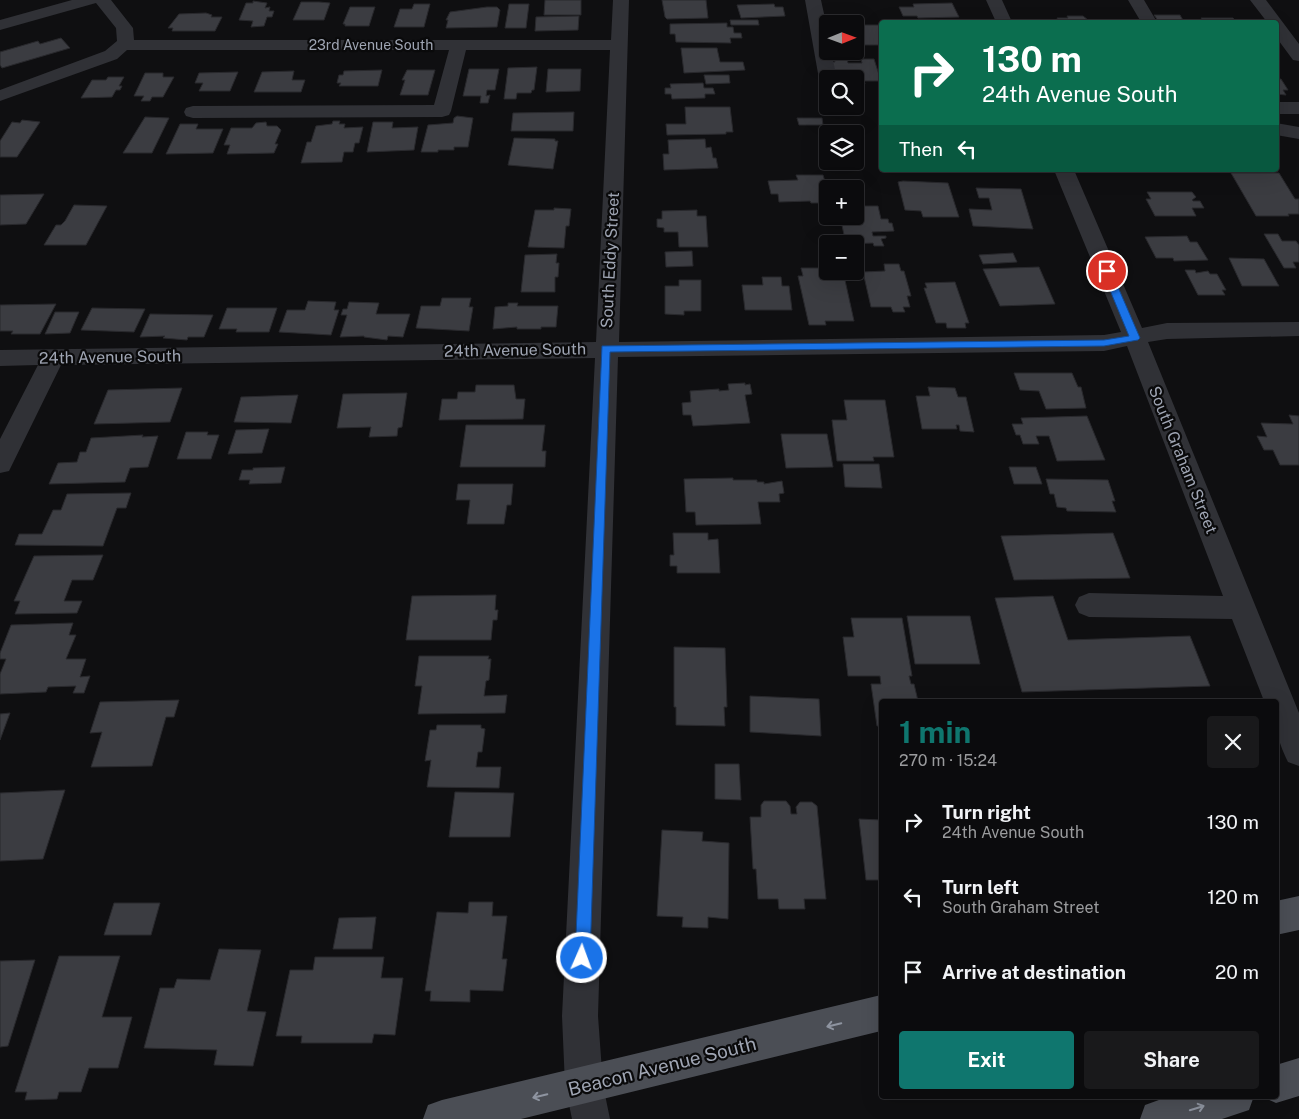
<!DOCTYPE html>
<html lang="en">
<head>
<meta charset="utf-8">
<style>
	body { margin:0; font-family:"Public Sans",sans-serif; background:#19191b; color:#f1f3f6; height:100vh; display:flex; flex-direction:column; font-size:19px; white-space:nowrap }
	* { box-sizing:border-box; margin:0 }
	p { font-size:16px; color:#9a9b9d }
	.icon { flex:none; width:28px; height:28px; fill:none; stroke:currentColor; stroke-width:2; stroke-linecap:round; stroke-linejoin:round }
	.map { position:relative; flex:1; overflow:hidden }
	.side { position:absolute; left:879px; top:699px; width:400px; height:400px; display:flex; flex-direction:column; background:#0b0b0d; border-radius:5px; box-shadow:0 5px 20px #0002,0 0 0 1px #2b2b2e }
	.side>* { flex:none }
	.top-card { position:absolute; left:879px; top:20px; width:400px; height:152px; border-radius:5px; box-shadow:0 5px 20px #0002,0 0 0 1px #2b2b2e; background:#0b6e4f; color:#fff; overflow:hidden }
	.needle { width:32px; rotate:89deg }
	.fabs { position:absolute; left:819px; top:15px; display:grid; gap:10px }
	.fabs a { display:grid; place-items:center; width:45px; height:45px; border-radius:5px; background:#0b0b0d; box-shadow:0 5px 20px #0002,0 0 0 1px #2b2b2e; font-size:25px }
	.pin { position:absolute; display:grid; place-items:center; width:42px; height:42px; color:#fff; margin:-21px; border:2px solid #fff; border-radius:50%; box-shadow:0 1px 5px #0007 }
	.me { position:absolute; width:55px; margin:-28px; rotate:2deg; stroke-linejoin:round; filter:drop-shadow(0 0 4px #0008) }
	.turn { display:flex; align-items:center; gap:18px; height:105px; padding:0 20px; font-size:22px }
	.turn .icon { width:65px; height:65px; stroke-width:2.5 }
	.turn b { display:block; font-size:35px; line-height:42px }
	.then { display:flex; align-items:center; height:48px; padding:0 20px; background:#0003; gap:10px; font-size:19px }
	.round { display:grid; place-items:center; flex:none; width:52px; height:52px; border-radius:5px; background:#19191b }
	.summary { display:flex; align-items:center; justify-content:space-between; height:85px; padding:0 20px }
	h1 { font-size:30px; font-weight:700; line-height:38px; color:#0f766e }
	.primary-button { display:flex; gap:10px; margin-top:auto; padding:10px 20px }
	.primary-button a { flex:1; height:58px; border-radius:5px; background:#0f766e; color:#fff; font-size:20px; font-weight:700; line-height:58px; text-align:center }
	.primary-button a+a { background:#19191b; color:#f1f3f6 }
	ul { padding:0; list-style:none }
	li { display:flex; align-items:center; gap:15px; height:75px; padding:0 20px }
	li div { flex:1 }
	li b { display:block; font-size:19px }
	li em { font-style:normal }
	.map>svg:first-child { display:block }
	.building { fill:#3b3c41; stroke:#29292d }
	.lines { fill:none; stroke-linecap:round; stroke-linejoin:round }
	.minor { fill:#303136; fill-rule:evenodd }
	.major { fill:#4b4e55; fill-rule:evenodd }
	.oneway { stroke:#8e94a0 }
	.route { fill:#1a73e8; stroke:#114b97 }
	.labels { text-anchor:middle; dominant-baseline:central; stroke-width:4.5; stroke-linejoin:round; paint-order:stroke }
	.far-street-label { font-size:14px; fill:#9fa5b3; stroke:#0a0a0b }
	.street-label { font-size:16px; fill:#9fa5b3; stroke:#0a0a0b }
	.near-street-label { font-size:19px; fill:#9fa5b3; stroke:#0a0a0b }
</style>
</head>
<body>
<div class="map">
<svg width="1299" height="1119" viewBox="0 0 1299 1119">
	<rect width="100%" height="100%" fill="#0f0f11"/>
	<!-- building -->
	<path class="building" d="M545,0H581V15H544Z
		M662,0H706L708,18L667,19L665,17Z
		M253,1L267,3L265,8L270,7L269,11H274L272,17H267L264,26L251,27L253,21L239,20L246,3H253Z
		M301,2H319L330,3L324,20H293Z
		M952,3L959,17L918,18L917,16H903L899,7H914L913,4Z
		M414,4H430L424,27H394L400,9H412Z
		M509,4H529L526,28H505Z
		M774,4L775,7H783L785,16L741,18L737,5Z
		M350,7H375L369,26H345V24H343Z
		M487,7H497L500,10L497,27L446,28L448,20H446L450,12Z
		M206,13L212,15L211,17H222L215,31H172L173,28H168L179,14Z
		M1154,15H1180L1184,22H1159Z
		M579,16L578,30L535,31L536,17Z
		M1067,16H1083L1088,20H1112L1114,22H1059L1057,18H1068Z
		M1201,18H1233L1237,22H1204Z
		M730,20H758L759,25H731Z
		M727,23V27H733L734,33H741L742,38H730L731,43L676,42L675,34H670V24Z
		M855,25H881V45H855Z
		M61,38L70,48L2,68L0,65V52L38,41L40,44Z
		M681,48H717L720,62H743L745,70L684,73Z
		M834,59H847L848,63H862L861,59H874L881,81H864L865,84H855V79H835L831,62H835Z
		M537,67L534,90H532L531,93H517L516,99H504L508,68Z
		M469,69H499L495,90H487L486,96L490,95L488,103H480L481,96H463Z
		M548,69H581L580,91L546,92Z
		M382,70L378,86H339L341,83H337L339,75H343L344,71Z
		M407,70H435L428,95H400L405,80H402Z
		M294,71L292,80H305L301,92H254L262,72Z
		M238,72L230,91H199L203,83H195L199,73Z
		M145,73H163V77H174L163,97H152L150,101H141L144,96H134Z
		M704,75H729L730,83L706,84Z
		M108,77H124L119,86H122L120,90H116L112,97L81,98L92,80H106Z
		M1276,79H1281L1288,90H1283L1286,95L1276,94Z
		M703,83L704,88H713L715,94H705V98L672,99L671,94H665V88H671L670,84Z
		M685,107H730L733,132H726V134L667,135L666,124H686Z
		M574,112L573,131H511L513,113Z
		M457,116L473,118L468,147H454V150H438V152H421L428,125L453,123L454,118Z
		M145,117L169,118L152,153H123Z
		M797,118H822L823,125H799Z
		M22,120L40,122L17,157H0V141L12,122L20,123Z
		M333,121H340L339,124H345L344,128L363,127L359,143H355L353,152H344L342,162L301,163L307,142H311L316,126L332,124Z
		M266,122L267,126H277L281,130L275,144H278L274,153L227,154L230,145H224L231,128H252L256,123Z
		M373,122H393L392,128L418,127L414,150L367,152Z
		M180,124H198L196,129H223L213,153L166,154Z
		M514,138L555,139V141H558L553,169L508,165Z
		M705,139L706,148L711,147L713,158H716L718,168L664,170L663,154H669L668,140Z
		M1231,173H1279L1295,199H1299V214H1288L1289,216H1256Z
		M796,175H823L828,192V206H824L823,203H811L810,201L779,202L778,194H771L768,181L798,180Z
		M903,181L948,183L959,217H923L921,211L905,210L898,182Z
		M976,188L1021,189L1033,229L973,226L969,209L992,210L989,198H979Z
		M1147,192H1192L1196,197L1192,200L1193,201H1200L1204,208H1192L1196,216H1155L1146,199H1151Z
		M44,194L26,224L0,225V195Z
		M74,205L107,206L86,245H44L56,225H61L65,221Z
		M855,206H878L881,219H888L889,223H892L894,231L872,232L873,236H886V238L881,239L884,246H874L873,243L846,244L840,216H855Z
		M554,208L571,209L569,226H566L564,248L528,247L535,210H554Z
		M697,210V216H706L708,247H679L678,232H664V228L657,227V219H662V211Z
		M1264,234H1278L1282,241H1296L1299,245V262H1293L1296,268H1284Z
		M1187,236L1190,242H1197L1208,260L1174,261L1173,258H1156L1145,237Z
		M692,251L693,266L666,267L665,252Z
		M1013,253L1017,262L983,264L979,255Z
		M557,254L556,263H559L558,277H555V292H521L525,255Z
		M1229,258L1264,259L1279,286H1242Z
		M884,264H899L901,271H904L911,296H907L910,307H903L905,312H893L891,307H871L863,272L885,271Z
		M1039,267L1055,304L1000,306L983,269Z
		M801,268H828V271H843L854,321H825L826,325H809L798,276H803Z
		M1185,270H1195L1196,273L1208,271L1210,274H1217L1226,290H1222L1225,295H1198Z
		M762,277H781L782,286H789L792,310H745L742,285H763Z
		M679,280H701V311H684V315L665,314V286H679Z
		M955,282L969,323H965L966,328H947L946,323H936L924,288H927L925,283Z
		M442,298H471L469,307H473L469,331L416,328L421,306H440Z
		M308,301L336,302L334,310H339L331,335L279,332L287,310H305Z
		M349,302L379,303L376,314H410L403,337L388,336L387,340L364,337V336L340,337L347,315H341L343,309H347Z
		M508,303H518L517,306H558L556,327H541V329H517V327L493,329L495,307L508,306Z
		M56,304L40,334H11L13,331H0V305Z
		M92,308L145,309L134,332L81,330Z
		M227,308H277L269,332H236L237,329H219Z
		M55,312H79L70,333L45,334Z
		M150,314L213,315L204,337H188L187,340L163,338L165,336L140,337Z
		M1014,373H1072L1078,387H1081L1086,408L1046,409L1039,391L1020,390Z
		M745,383V385L750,384L752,394L745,395L750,423L693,426L691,415H683L682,403L691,402L690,391L719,389V391L729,390L728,384Z
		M476,385H514L516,399H525L523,419L439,420L442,399H457L458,392H475Z
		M928,387L955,388L958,397H966L974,432L960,431L959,425H956L957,429H922L916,396H930Z
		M182,388L170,422L94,424L108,390Z
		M407,393L402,427L398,428L397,436L369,437L371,427L337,428L343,394Z
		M298,395L291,423L234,422L241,397Z
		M844,400H885L894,457H873L874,461H837L832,420H847Z
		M1289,415L1299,416V465H1280L1273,450H1264L1257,436L1267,437L1261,423L1293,424Z
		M1087,416L1105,460L1057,461L1049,436H1036L1039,444H1023L1020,435H1016L1012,424H1023L1021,418Z
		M466,425H545L542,451H546L545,467H460Z
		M269,429L262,453L228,454L236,430Z
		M186,432H208L207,435H219L211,459H177Z
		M781,434H827L833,467L786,468Z
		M143,435L142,437L158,436L148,467L130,468L125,482L49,484L58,463L77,462L80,452H86L91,438Z
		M843,464H879L882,488L845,487Z
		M285,467L281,483L249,484L250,480H239L242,470H253V468Z
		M1009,467H1036L1042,484H1014Z
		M733,478V480H757V482H764V484L782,481L784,493L779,494L780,502H758L761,524L696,525L695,512H686L684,479Z
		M1046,479L1108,480L1115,501H1112L1116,512L1067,511L1066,508L1057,507L1054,494H1050Z
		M458,484H513L511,505H507L504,524H467L470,500H456Z
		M131,493L126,508H117L103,546L15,545L19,534H42L53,510H61L67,494Z
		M673,533H708V540L718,539L720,573H677V566H670V555H674Z
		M1113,533L1130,578L1014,580L1001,536Z
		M103,555L93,580H72L64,601H82L77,613L15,614L20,601H14L34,556Z
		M496,595L495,610H498L497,620H493L491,640H406L412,596Z
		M1053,596L1068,640L1190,636L1210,686L1022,692L995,598Z
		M907,616H970L980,664H915Z
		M851,618H902L912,676H909L911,684H914L918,701H881V726H877L871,684H881L880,676H848L843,637H854Z
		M73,623L69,635H76L66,659H86L80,677L90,676L84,693H73L76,686L48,687L46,692L0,694V674L6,659H0V653L11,625Z
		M674,647L725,648L727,707H724L725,726L676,725V707H674Z
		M419,656H489L488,659H491L489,680L486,681L484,696L507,695L505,713L418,714L422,686H415Z
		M750,696L819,699L821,736L750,732Z
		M179,700L174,717H166L152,766L91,767L102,732L90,733L100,702Z
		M10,713L0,740V714Z
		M437,725H481V728L485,729L482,752H478L476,767H501L499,788L427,787L431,760L425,761L430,730H436Z
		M715,764H739L741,800L715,799Z
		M65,790L43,859L0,861V793Z
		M455,792L514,793L510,837H449Z
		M764,801H786L790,806L791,814H797L796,807L800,802H812L817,806L826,899H804L805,909H779L778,899H758L756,869H753L750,817H761V805Z
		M859,819L881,820V880H866Z
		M662,830L703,832L702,841L729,843L728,919L708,917V928L682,927L683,917L657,916Z
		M469,902H493L492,916H507L502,959H507L503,991L470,990V1002L430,1001L431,991H425L437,912L468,913Z
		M114,903H160L151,935H104Z
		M376,917L372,949H333L339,918Z
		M219,949L261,950L247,1011L266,1012L253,1066L214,1065L217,1050L144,1048L160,988H174L177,979L210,980Z
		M59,956H120L102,1017H132L118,1068H89L81,1092H59L57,1099L25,1100L27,1092H15Z
		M315,957H384L381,978H403L395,1035L374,1034L372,1043H301L302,1036H276L290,970H313Z
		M35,960L8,1046L0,1047V961Z"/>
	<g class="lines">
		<!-- minor -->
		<path class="minor" d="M72,0H111L133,28L134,40H611L613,0H629L619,342L1104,335L1121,332L1054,170H1074L1142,328L1167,323L1299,322V336L1167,339L1148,342L1299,713V766L1288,762C1276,737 1276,729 1276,701H1264L1232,619L1089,617L1079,613L1075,605L1079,597L1089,593L1223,596L1127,346L1104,351L618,357L598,1016L603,1085L610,1119H572L565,1085L562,1016L595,358L61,365L9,471L0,473V439L38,365L0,366V350L596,342L610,50H466L451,111L449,115L442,117L193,118L186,116L184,112L186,108L193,106L434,105L449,50H127L117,59L0,101V90L105,51L117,41L116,28L96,3L0,30V20Z
			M805,0H821L828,32V51H831L837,79H828V84L822,83L819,79Z
			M986,0H1002L1012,22H996Z
			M1128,0H1144L1157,22H1141Z
			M1250,0H1266L1299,44V61L1293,60L1276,37V22H1267Z
			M1276,102H1299V114H1276Z
			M1276,123L1299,127V139L1276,135Z"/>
		<!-- major -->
		<path class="major" d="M1299,896V930L1276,935V901Z
			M881,995V1031L521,1119H423L428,1105L442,1100Z
			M1299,1058V1096L1276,1103L1263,1097L1276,1096V1065Z
			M1170,1096H1254L1249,1110L1222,1119H1140L1145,1105Z"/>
	</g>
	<!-- one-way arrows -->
	<defs><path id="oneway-shaft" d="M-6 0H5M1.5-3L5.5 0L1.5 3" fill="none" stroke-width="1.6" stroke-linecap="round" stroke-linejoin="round" transform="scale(1.25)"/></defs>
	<g class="oneway">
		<use href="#oneway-shaft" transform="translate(834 1025) rotate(166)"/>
		<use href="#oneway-shaft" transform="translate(540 1096) rotate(167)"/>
		<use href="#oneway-shaft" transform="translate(1197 1108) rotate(-17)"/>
	</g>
	<!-- route -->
	<path class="route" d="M1107,268L1111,271L1140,338L1138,340L1104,346L610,352L590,958L588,963L582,965L577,963L575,958L602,346L1104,340L1129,336L1102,271Z"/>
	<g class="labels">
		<!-- far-street labels -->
		<g class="far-street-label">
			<text x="371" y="45">23rd Avenue South</text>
		</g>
		<!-- street labels -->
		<g class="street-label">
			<text transform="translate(610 260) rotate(-87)">South Eddy Street</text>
			<text transform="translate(515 350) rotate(-1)">24th Avenue South</text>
			<text transform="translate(110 357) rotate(-1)">24th Avenue South</text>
			<text transform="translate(1183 460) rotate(68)">South Graham Street</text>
		</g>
		<!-- near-street labels -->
		<g class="near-street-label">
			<text transform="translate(662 1066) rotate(-14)">Beacon Avenue South</text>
		</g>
	</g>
</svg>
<div class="fabs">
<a><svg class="needle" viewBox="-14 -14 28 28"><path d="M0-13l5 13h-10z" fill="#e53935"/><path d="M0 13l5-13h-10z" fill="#9a9b9d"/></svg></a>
<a><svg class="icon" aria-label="search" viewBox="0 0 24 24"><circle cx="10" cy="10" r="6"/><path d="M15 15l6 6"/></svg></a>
<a><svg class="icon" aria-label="layers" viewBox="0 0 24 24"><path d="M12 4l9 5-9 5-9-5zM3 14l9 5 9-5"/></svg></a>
<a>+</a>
<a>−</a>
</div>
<div class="pin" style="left:1107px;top:271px;background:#d93025"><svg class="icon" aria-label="arrive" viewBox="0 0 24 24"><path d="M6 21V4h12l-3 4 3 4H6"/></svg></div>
<svg class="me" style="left:582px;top:958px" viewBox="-20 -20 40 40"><circle r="17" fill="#1a73e8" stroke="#fff" stroke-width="3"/><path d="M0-11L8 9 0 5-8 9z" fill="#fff"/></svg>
<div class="top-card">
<div class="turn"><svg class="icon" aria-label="right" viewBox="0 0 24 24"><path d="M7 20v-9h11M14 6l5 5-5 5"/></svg><div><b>130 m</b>24th Avenue South</div></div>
<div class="then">Then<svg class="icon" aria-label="left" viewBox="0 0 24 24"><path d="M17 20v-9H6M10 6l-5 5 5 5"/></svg></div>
</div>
<section class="side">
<div class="summary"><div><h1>1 min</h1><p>270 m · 15:24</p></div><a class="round"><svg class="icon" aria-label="close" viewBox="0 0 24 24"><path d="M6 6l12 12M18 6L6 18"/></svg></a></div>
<ul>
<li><svg class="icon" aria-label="right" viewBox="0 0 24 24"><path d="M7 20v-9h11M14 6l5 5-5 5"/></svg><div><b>Turn right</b><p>24th Avenue South</p></div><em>130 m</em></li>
<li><svg class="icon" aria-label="left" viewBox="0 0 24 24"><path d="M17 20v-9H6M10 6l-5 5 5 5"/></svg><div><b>Turn left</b><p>South Graham Street</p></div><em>120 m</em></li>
<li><svg class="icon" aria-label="arrive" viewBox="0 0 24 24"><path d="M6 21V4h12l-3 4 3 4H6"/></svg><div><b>Arrive at destination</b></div><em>20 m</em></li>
</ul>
<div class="primary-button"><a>Exit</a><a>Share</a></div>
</section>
</div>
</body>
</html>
